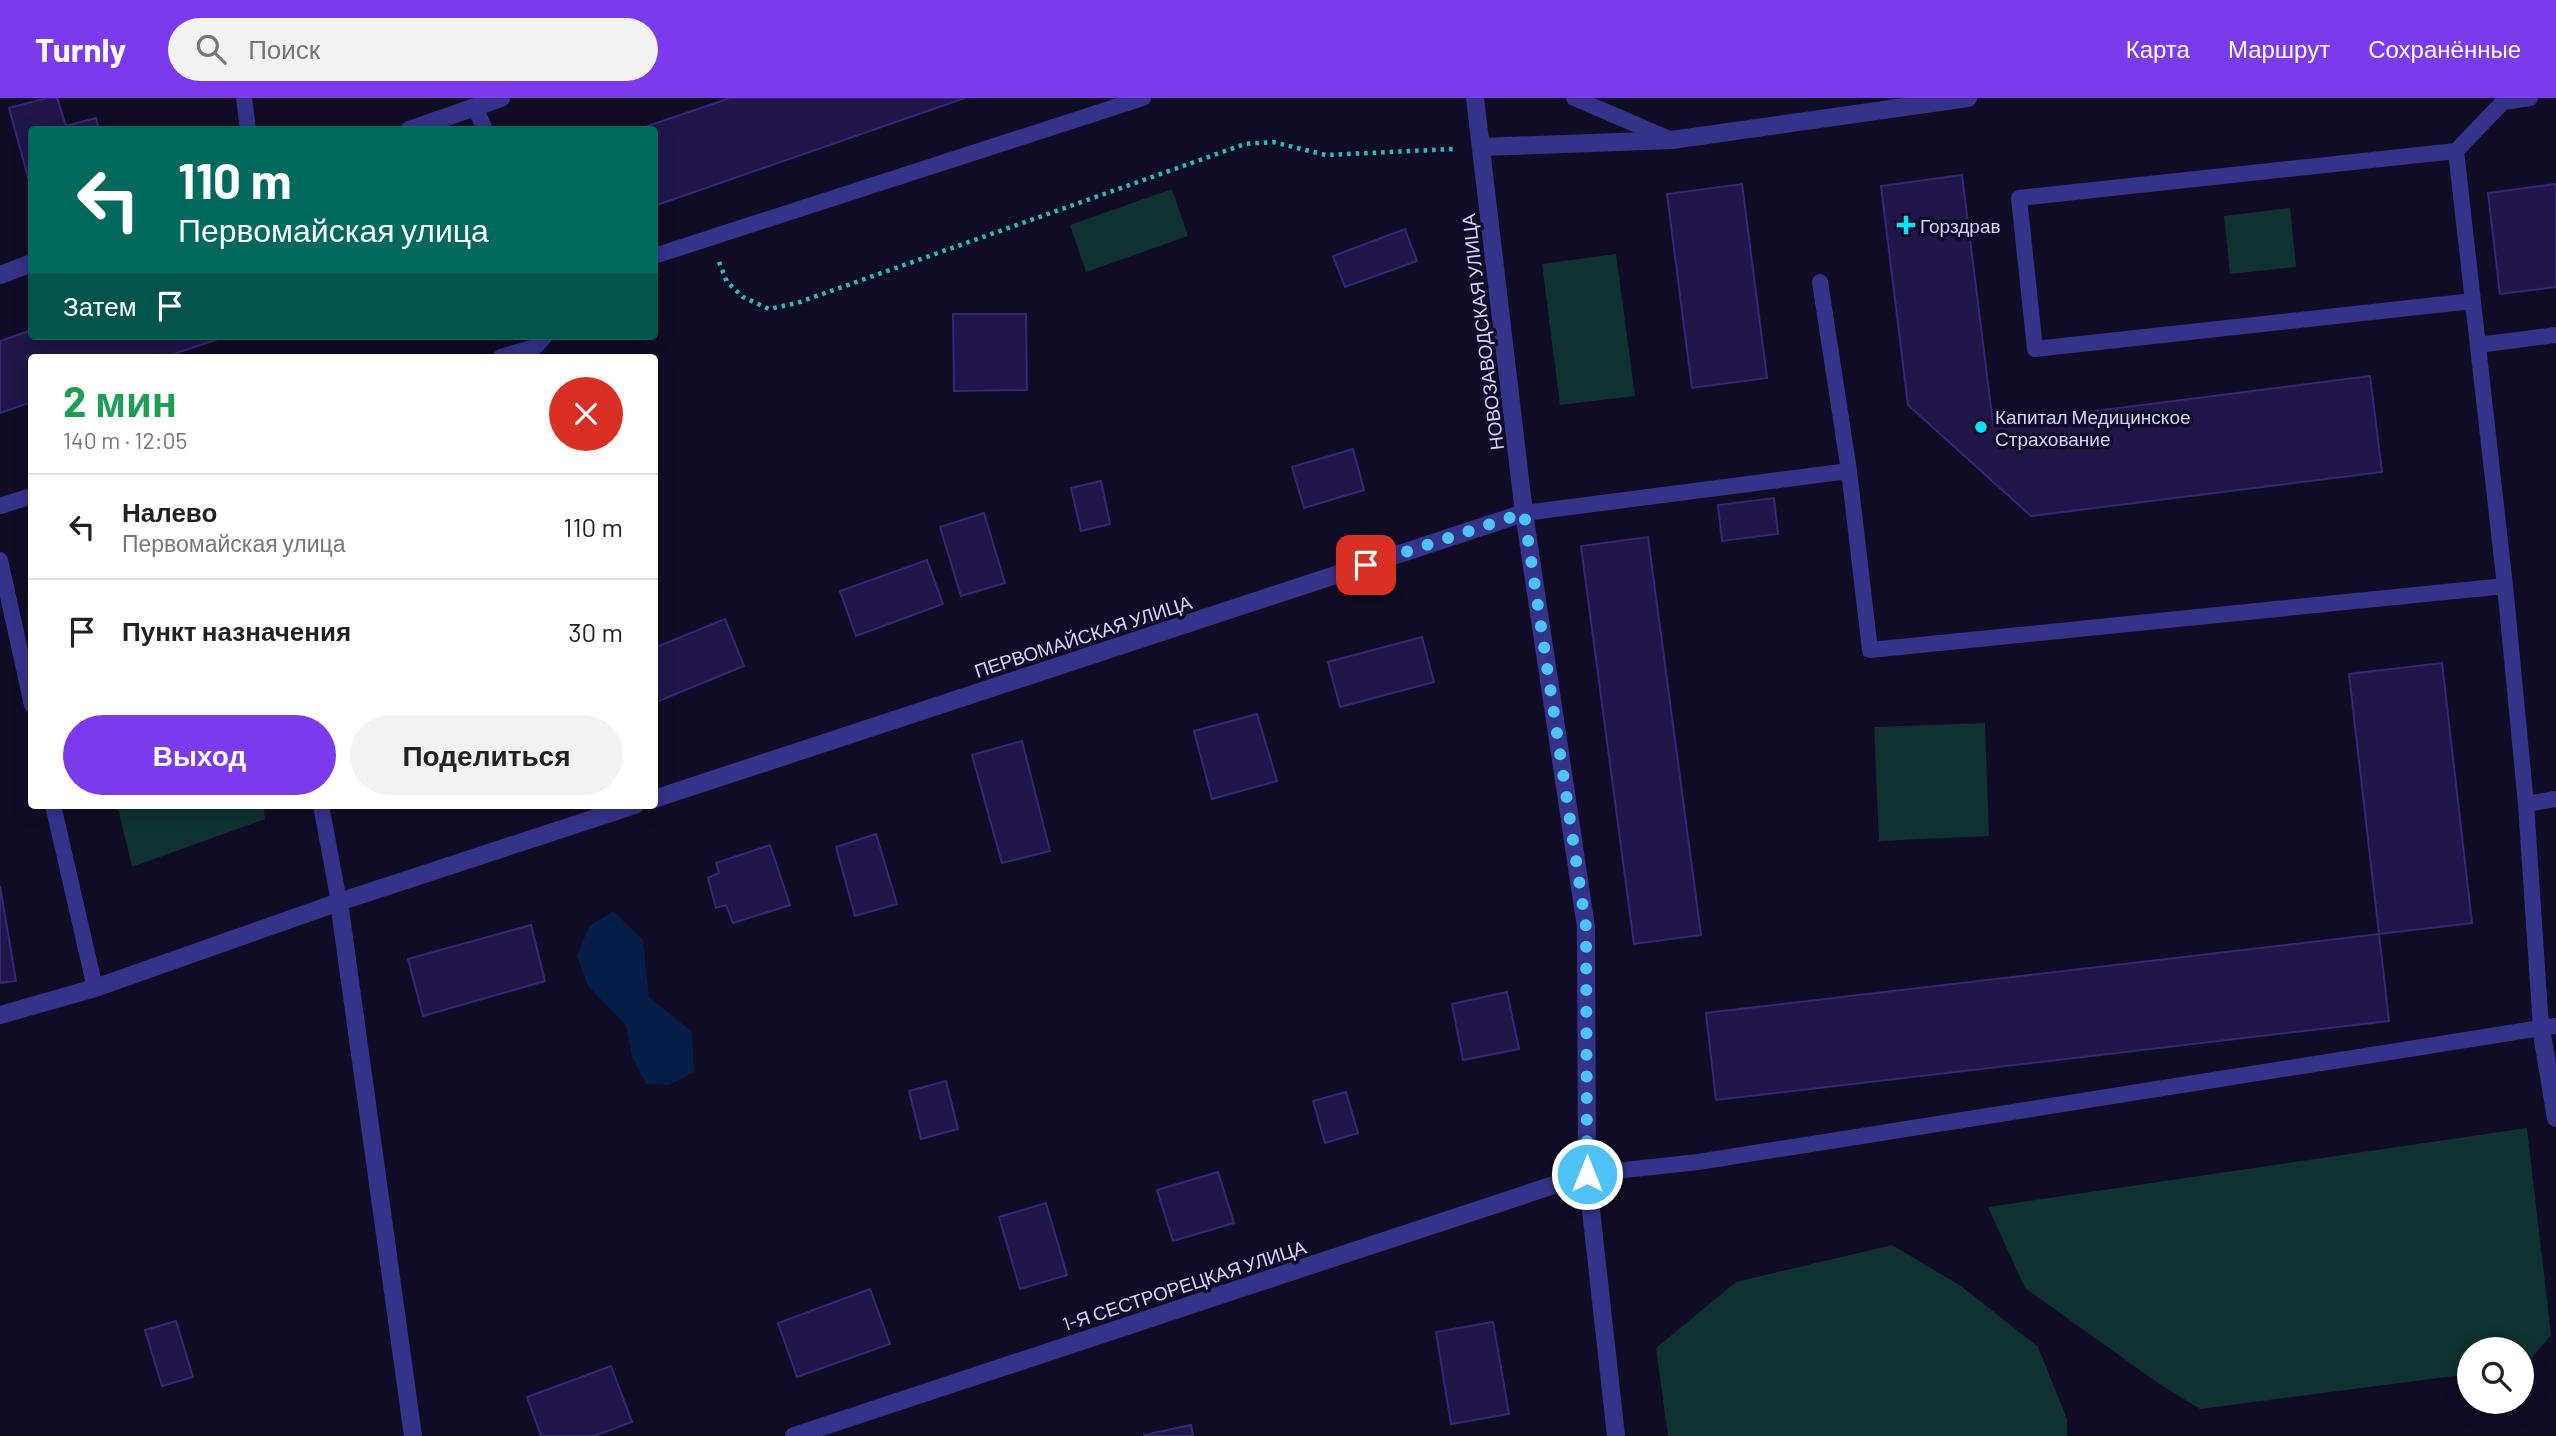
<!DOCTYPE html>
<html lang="ru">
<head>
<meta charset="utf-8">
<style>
	body { margin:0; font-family:Barlow,sans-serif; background:#f2f2f2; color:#222; height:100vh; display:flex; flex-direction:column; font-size:26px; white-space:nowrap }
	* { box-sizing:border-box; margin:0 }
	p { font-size:23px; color:#767676 }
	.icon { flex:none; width:38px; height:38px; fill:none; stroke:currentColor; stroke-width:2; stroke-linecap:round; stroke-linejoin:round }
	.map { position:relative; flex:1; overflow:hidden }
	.sheet { position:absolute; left:28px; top:256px; width:630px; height:455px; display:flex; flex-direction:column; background:#fff; border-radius:7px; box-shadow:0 4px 18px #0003 }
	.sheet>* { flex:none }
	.guide { position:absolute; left:28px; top:28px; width:630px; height:214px; border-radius:7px; box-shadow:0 4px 18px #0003; background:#00695c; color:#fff; overflow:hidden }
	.tools { position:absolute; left:2457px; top:1239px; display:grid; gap:14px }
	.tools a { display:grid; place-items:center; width:77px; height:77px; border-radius:50%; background:#fff; box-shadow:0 4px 18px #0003; font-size:35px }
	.pin { position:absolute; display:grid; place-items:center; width:60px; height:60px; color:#fff; margin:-30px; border-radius:14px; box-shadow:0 4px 10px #0006 }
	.me { position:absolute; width:77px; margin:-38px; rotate:0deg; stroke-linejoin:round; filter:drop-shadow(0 0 5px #0008) }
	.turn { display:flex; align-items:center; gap:24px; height:147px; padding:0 35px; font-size:32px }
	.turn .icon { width:91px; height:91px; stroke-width:2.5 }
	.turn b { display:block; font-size:49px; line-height:60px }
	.then { display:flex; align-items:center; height:66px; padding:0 35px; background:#0003; gap:14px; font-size:26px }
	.round { display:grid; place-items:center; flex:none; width:74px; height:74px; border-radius:37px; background:#f2f2f2 }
	.overview { display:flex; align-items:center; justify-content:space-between; height:119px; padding:0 35px }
	h1 { font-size:42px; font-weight:700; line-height:52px; color:#1e9e55 }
	.button { display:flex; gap:14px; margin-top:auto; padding:14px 35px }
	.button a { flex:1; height:80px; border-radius:42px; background:#7c3aed; color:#fff; font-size:28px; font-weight:700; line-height:80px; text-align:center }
	.button a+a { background:#f2f2f2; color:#222 }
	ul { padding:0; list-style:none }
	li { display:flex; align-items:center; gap:21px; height:105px; padding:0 35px; border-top:2px solid #e0e0e0 }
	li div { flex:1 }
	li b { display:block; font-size:26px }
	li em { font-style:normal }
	header { display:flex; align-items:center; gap:42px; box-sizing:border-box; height:98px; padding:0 35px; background:#7c3aed; color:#fff }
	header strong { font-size:33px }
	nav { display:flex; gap:38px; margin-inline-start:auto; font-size:24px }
	.search { width:490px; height:63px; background:#f2f2f2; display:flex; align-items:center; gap:18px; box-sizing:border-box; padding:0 24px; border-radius:38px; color:#767676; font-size:26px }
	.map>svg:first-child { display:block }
	.green { fill:#0f312f }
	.water { fill:#051d47 }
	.building { fill:#201649; stroke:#362677; stroke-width:2 }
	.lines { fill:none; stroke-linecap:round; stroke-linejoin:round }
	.path { stroke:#22c2b8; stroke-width:4.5; stroke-dasharray:3.5 5; stroke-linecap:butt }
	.service { stroke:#35328a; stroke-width:16 }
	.minor { stroke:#35328a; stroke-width:18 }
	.route { stroke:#4fc3f7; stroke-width:12; stroke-dasharray:0 21.6 }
	.poi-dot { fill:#00e4fc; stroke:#110c26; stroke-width:2.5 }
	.labels { text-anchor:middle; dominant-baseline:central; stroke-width:7; stroke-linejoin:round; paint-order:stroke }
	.poi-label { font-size:19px; fill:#d6d1ff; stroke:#110c26; text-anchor:start }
	.street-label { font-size:19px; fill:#d6d1ff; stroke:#110c26 }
</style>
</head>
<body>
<header>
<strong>Turnly</strong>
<div class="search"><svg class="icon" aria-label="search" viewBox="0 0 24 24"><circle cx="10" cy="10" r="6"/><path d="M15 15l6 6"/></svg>Поиск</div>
<nav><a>Карта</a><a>Маршрут</a><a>Сохранённые</a></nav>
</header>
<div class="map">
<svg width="2556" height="1338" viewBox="0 0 2556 1338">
	<rect width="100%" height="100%" fill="#110c26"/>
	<!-- green -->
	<path class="green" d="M1172,91L1188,138L1086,174L1070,127Z
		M2290,110L2296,169L2230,176L2224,118Z
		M1616,156L1635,298L1560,307L1542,166Z
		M1985,625L1989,738L1879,743L1874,629Z
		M117,707H263L265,721L132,769Z
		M2527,1030L2551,1237L2524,1269L2522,1270V1251H2469V1276L2200,1311L2155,1283L2025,1190L1988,1109Z
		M1892,1147L1961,1188L2038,1249L2067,1321V1338H1668L1656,1250L1736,1184Z"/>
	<!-- water -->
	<path class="water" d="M613,813L643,842L649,899L692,934L694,974L669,987L646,986L632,958L626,927L588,888L577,858L589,828Z"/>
	<!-- building -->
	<path class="building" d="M47,0H57L66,28L96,20L99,32H32V82L29,83L9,10Z
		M730,0H965L654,108V32H636Z
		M1962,77L1993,326L2370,278L2382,374L2031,418L1908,307L1881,88Z
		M1742,86L1767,280L1692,290L1667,96Z
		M2556,86V189L2500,196L2488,95Z
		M1405,131L1417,163L1345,189L1333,158Z
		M953,216H1026L1027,292L954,293Z
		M32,232V238H227L165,259H32V304L0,315V243Z
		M1353,351L1364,392L1304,410L1292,369Z
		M1101,383L1110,426L1081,433L1071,390Z
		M1774,400L1778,436L1722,443L1718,407Z
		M984,415L1005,485L961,498L940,429Z
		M1648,439L1701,837L1634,846L1581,448Z
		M927,462L943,506L856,538L840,493Z
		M725,521L744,568L654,605V550Z
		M1422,539L1434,584L1340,609L1328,564Z
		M2442,565L2472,825L2379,836L2349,576Z
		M1257,616L1277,683L1212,701L1194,633Z
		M1022,643L1050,753L1002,765L972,657Z
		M876,736L897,806L855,818L836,749Z
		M770,747L790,807L733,825L726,807L716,810L708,780L719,775L716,765Z
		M0,788L16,883L0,885Z
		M531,827L545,883L423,918L408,861Z
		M2379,836L2389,923L1716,1002L1706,915Z
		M1507,894L1519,951L1463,962L1452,906Z
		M946,983L958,1031L921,1041L909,993Z
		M1346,994L1358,1035L1325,1045L1313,1003Z
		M1218,1074L1234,1125L1173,1143L1157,1092Z
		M1046,1105L1067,1177L1020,1191L999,1119Z
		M870,1191L890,1246L797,1279L778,1225Z
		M176,1223L193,1279L162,1288L145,1232Z
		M1493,1224L1509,1316L1451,1326L1436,1234Z
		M611,1268L632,1324L594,1338H541L527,1299Z
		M1191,1327L1193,1338H1144V1337Z"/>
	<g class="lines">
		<!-- path -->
		<path class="path" d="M719,164L727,184L743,199L769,211L797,205L1245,46L1273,44L1326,57L1453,51"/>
		<!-- service -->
		<path class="service" d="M244,0L248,32
			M1574,0L1672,42
			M2530,0L2503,4L2456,53L2505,488L2526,706L2556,701
			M475,9L485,32
			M2456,53L2019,100L2035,251L2473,203
			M654,158L1143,0
			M1820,184L1849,373L1870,552L2505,488
			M2478,247L2556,237
			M501,259L535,249L545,238
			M0,408L32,398
			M1524,415L1849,373
			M0,462L32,607
			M2526,706L2541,930L2556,928
			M53,707L95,890
			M321,707L339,804
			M1587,1076L1698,1064L2541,930"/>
		<!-- minor -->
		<path class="minor" d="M1475,0L1524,415L1586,829L1587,1076L1616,1338
			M409,32L501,0
			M1482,49L1672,42L1968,0
			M0,177L32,165
			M654,701L1524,415
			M339,804L413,1338
			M0,917L95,890L339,804L635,707
			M2541,930L2556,1020
			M794,1338L1587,1076"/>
	</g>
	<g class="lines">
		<!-- route -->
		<path class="route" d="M1366,467L1524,415L1586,829L1587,1076"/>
	</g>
	<!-- markers -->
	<g class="poi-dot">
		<path d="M1902.5 116.5h7v7h7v7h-7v7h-7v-7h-7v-7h7z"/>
		<circle cx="1981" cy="329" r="7"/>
	</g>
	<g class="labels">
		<!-- poi labels -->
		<g class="poi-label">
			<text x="1920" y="127">Горздрав</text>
			<text x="1995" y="318">Капитал Медицинское<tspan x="1995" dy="22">Страхование</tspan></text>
		</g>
		<!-- street labels -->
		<g class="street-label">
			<text transform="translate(1482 234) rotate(-97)">НОВОЗАВОДСКАЯ УЛИЦА</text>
			<text transform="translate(1083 538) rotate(-18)">ПЕРВОМАЙСКАЯ УЛИЦА</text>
			<text transform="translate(1184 1187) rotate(-18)">1-Я СЕСТРОРЕЦКАЯ УЛИЦА</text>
		</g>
	</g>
</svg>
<div class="tools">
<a><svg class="icon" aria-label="search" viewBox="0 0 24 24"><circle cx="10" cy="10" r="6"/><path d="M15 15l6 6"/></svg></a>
</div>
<div class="pin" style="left:1366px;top:467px;background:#d93025"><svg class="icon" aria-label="arrive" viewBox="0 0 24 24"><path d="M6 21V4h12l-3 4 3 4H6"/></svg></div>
<svg class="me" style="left:1587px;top:1076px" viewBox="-20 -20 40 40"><circle r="17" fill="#4fc3f7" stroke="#fff" stroke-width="3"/><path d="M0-11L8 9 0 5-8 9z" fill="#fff"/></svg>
<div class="guide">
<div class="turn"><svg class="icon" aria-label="left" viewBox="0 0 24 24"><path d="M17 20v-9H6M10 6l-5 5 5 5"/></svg><div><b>110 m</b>Первомайская улица</div></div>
<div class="then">Затем<svg class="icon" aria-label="arrive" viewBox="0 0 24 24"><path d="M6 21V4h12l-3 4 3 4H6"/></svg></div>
</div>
<section class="sheet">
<div class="overview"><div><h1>2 мин</h1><p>140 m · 12:05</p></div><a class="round" style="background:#d93025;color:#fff"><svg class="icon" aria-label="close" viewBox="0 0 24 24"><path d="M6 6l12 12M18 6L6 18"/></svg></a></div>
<ul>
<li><svg class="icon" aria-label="left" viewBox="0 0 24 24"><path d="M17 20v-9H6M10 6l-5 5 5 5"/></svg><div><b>Налево</b><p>Первомайская улица</p></div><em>110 m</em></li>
<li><svg class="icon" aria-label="arrive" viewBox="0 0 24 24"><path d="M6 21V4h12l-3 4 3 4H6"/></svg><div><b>Пункт назначения</b></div><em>30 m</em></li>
</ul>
<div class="button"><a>Выход</a><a>Поделиться</a></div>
</section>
</div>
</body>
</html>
